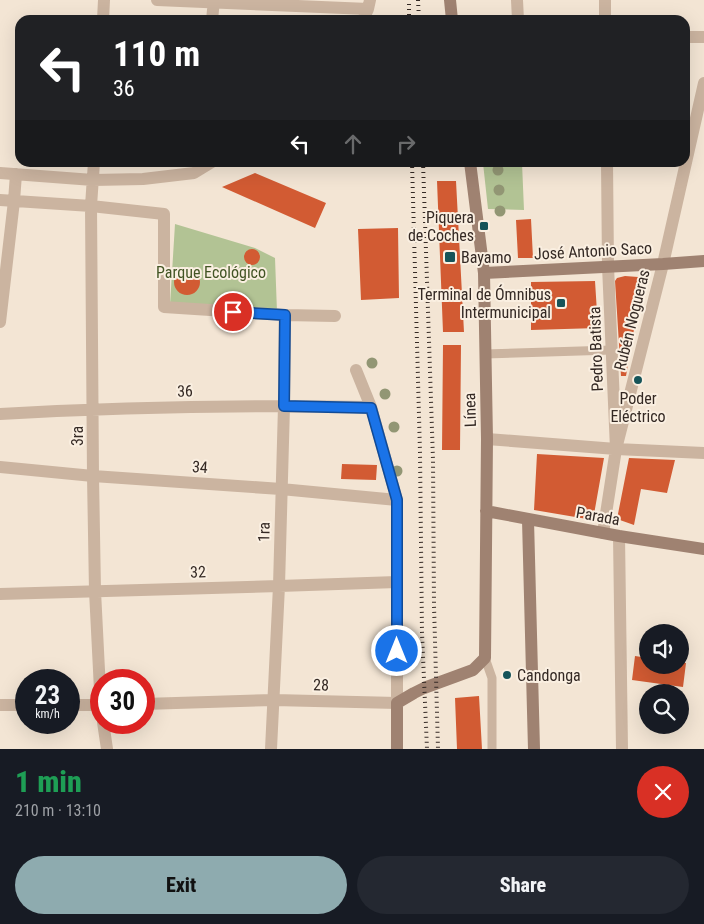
<!DOCTYPE html>
<html lang="en">
<head>
<meta charset="utf-8">
<style>
	body { margin:0; font-family:"Roboto Condensed",sans-serif; background:#242831; color:#f1f3f6; height:100vh; display:flex; flex-direction:column; font-size:19px; white-space:nowrap }
	* { box-sizing:border-box; margin:0 }
	p { font-size:16px; color:#9ea1a6 }
	.icon { flex:none; width:28px; height:28px; fill:none; stroke:currentColor; stroke-width:2; stroke-linecap:round; stroke-linejoin:round }
	.map { position:relative; height:749px; overflow:hidden }
	.drawer { display:flex; flex-direction:column; background:#171b24; flex:1 }
	.drawer>* { flex:none }
	.hud { position:absolute; left:15px; top:15px; width:675px; height:152px; border-radius:15px; box-shadow:0 5px 20px #0002; background:#202124; color:#fff; overflow:hidden }
	.tools { position:absolute; left:639px; top:624px; display:grid; gap:10px }
	.tools a { display:grid; place-items:center; width:50px; height:50px; border-radius:50%; background:#171b24; box-shadow:0 5px 20px #0002; font-size:25px }
	.speed { position:absolute; left:15px; top:669px; display:flex; gap:10px; font-size:25px; font-weight:700; text-align:center }
	.speed>* { display:grid; place-content:center; width:65px; height:65px; border-radius:50%; background:#171b24; box-shadow:0 5px 20px #0002; line-height:1 }
	.speed small { font-size:12px; font-weight:400 }
	.speed .limit { border:8px solid #d22; background:#fff; color:#111 }
	.pin { position:absolute; display:grid; place-items:center; width:42px; height:42px; color:#fff; margin:-21px; border:2px solid #fff; border-radius:50%; box-shadow:0 1px 5px #0007 }
	.me { position:absolute; width:55px; margin:-28px; rotate:0deg; stroke-linejoin:round; filter:drop-shadow(0 0 4px #0008) }
	.turn { display:flex; align-items:center; gap:18px; height:105px; padding:0 15px; font-size:22px }
	.turn .icon { width:65px; height:65px; stroke-width:2.5 }
	.turn b { display:block; font-size:35px; line-height:42px }
	.lanes { display:flex; align-items:center; height:48px; padding:0 15px; background:#0003; justify-content:center; gap:25px; direction:ltr }
	.lanes .off { opacity:.35 }
	.round { display:grid; place-items:center; flex:none; width:52px; height:52px; border-radius:26px; background:#242831 }
	.head { display:flex; align-items:center; justify-content:space-between; height:85px; padding:0 15px }
	h1 { font-size:30px; font-weight:800; line-height:38px; color:#1e9e55 }
	.cta { display:flex; gap:10px; margin-top:auto; padding:10px 15px }
	.cta a { flex:1; height:58px; border-radius:30px; background:#8eabaf; color:#111; font-size:20px; font-weight:800; line-height:58px; text-align:center }
	.cta a+a { background:#242831; color:#f1f3f6 }
	.map>svg:first-child { display:block }
	.green { fill:#b2c394 }
	.building { fill:#d25b33 }
	.lines { fill:none; stroke-linecap:round; stroke-linejoin:round }
	.lane { stroke:#cbb4a0; stroke-width:9 }
	.street { stroke:#cbb4a0; stroke-width:12 }
	.secondary { stroke:#9f8271; stroke-width:12 }
	.rail { stroke:#342924; stroke-width:4; stroke-dasharray:1 4; stroke-linecap:butt }
	.tree { fill:#929674 }
	.route-casing { stroke:#114b97; stroke-width:12 }
	.route { stroke:#1a73e8; stroke-width:9 }
	.poi-dot { fill:#165459; stroke:#faefe1; stroke-width:2 }
	.labels { text-anchor:middle; dominant-baseline:central; stroke-width:4; stroke-linejoin:round; paint-order:stroke }
	.poi-label { font-size:16px; fill:#342924; stroke:#faefe1; text-anchor:end }
	.street-label { font-size:16px; fill:#342924; stroke:#faefe1 }
	.park-label { font-size:16px; fill:#435525; stroke:#faefe1 }
</style>
</head>
<body>
<div class="map">
<svg width="704" height="749" viewBox="0 0 704 749">
	<rect width="100%" height="100%" fill="#f3e5d4"/>
	<!-- green -->
	<path class="green" d="M483,163H522L524,210L488,209Z
		M175,224L255,248L275,258L277,312L170,305Z"/>
	<!-- building -->
	<path class="building" d="M255,173L326,203L315,228L222,187Z
		M437,181H456L464,332H443Z
		M531,219L533,258H518L516,220Z
		M398,228L399,298L361,300L358,229Z
		M244 257a8 8 0 1 1 16 0a8 8 0 1 1-16 0Z
		M174 282a13 13 0 1 1 26 0a13 13 0 1 1-26 0Z
		M625,276L638,277L641,279L642,283L626,376H621L615,281L617,278Z
		M595,281L598,328L531,330V282Z
		M443,345H461L460,450H442Z
		M537,454L604,458L593,520L534,510Z
		M629,458L675,460L667,493L641,489L634,525L617,519Z
		M342,464L377,465L376,480L341,479Z
		M635,656L648,658V665H680V662L686,663L683,687L632,680Z
		M479,696L482,749H457L455,698Z"/>
	<g class="lines">
		<!-- lane -->
		<path class="lane" d="M485,354L612,350
			M485,658L492,678V749"/>
		<!-- street -->
		<path class="street" d="M157,0L368,9
			M517,0L518,20
			M103,20L104,0
			M212,20L214,0
			M363,20L368,9L370,0
			M605,20V0
			M685,37H704
			M94,162L91,206L93,476L95,591L101,710
			M0,173L93,180L143,179L194,173L212,162
			M0,200L91,206L164,214V307L285,315L335,316
			M0,322L14,201L16,174
			M0,414C124,407 247,405 371,407
			M487,439L616,449L704,453
			M616,449L663,264L704,83
			M0,467L93,476L281,489L397,500
			M603,533L616,449L608,266L607,162
			M619,536L622,749
			M0,594L279,586L397,582
			M144,704L274,700L397,703V500L371,407L356,370
			M0,705H26
			M69,705H101
			M103,722L107,749
			M271,749L279,586L284,406L285,315"/>
		<!-- secondary -->
		<path class="secondary" d="M450,0L452,20
			M484,273L663,264L704,261
			M486,511L619,536L704,549
			M528,520L534,749
			M397,749V703L414,693L424,688L473,670L485,658L487,439L484,273L470,162"/>
		<!-- rail -->
		<path class="rail" d="M418,0L419,20
			M409,20V0
			M412,162L420,452L422,633L427,749
			M423,162L433,460L434,605L438,749"/>
	</g>
	<!-- trees -->
	<g class="tree">
		<circle cx="498" cy="170" r="5.5"/>
		<circle cx="499" cy="190" r="5.5"/>
		<circle cx="500" cy="211" r="5.5"/>
		<circle cx="372" cy="363" r="5.5"/>
		<circle cx="385" cy="394" r="5.5"/>
		<circle cx="394" cy="427" r="5.5"/>
		<circle cx="397" cy="471" r="5.5"/>
	</g>
	<g class="lines">
		<!-- route casing -->
		<g class="route-casing">
			<path id="route" d="M233,312L285,315L284,406L371,408L397,500V651"/>
		</g>
		<!-- route -->
		<use href="#route" class="route"/>
	</g>
	<!-- markers -->
	<g class="poi-dot">
		<rect x="479" y="221" width="10" height="10" rx="2.5"/>
		<rect x="444" y="251" width="12" height="12" rx="2.5"/>
		<rect x="556" y="298" width="10" height="10" rx="2.5"/>
		<circle cx="638" cy="380" r="5"/>
		<circle cx="507" cy="675" r="5"/>
	</g>
	<g class="labels">
		<!-- poi labels -->
		<g class="poi-label">
			<text x="474" y="217">Piquera<tspan x="474" dy="18">de Coches</tspan></text>
			<text x="461" y="257" text-anchor="start">Bayamo</text>
			<text x="551" y="294">Terminal de Ómnibus<tspan x="551" dy="18">Intermunicipal</tspan></text>
			<text x="638" y="398" text-anchor="middle">Poder<tspan x="638" dy="18">Eléctrico</tspan></text>
			<text x="517" y="675" text-anchor="start">Candonga</text>
		</g>
		<!-- street labels -->
		<g class="street-label">
			<text transform="translate(593 251) rotate(-3)">José Antonio Saco</text>
			<text transform="translate(632 320) rotate(-76)">Rubén Nogueras</text>
			<text transform="translate(596 349) rotate(-92)">Pedro Batista</text>
			<text transform="translate(185 391) rotate(-1)">36</text>
			<text transform="translate(470 410) rotate(-92)">Línea</text>
			<text transform="translate(77 436) rotate(-90)">3ra</text>
			<text transform="translate(200 467) rotate(4)">34</text>
			<text transform="translate(598 516) rotate(10)">Parada</text>
			<text transform="translate(264 532) rotate(-89)">1ra</text>
			<text transform="translate(198 572) rotate(-2)">32</text>
			<text transform="translate(321 685) rotate(1)">28</text>
		</g>
		<!-- park labels -->
		<g class="park-label">
			<text x="211" y="272">Parque Ecológico</text>
		</g>
	</g>
</svg>
<div class="tools">
<a><svg class="icon" aria-label="sound" viewBox="0 0 24 24"><path d="M4 9h4l5-4v14l-5-4H4zM17 9q2 3 0 6"/></svg></a>
<a><svg class="icon" aria-label="search" viewBox="0 0 24 24"><circle cx="10" cy="10" r="6"/><path d="M15 15l6 6"/></svg></a>
</div>
<div class="speed"><div>23<small>km/h</small></div><div class="limit">30</div></div>
<div class="pin" style="left:233px;top:312px;background:#d93025"><svg class="icon" aria-label="arrive" viewBox="0 0 24 24"><path d="M6 21V4h12l-3 4 3 4H6"/></svg></div>
<svg class="me" style="left:397px;top:651px" viewBox="-20 -20 40 40"><circle r="17" fill="#1a73e8" stroke="#fff" stroke-width="3"/><path d="M0-11L8 9 0 5-8 9z" fill="#fff"/></svg>
<div class="hud">
<div class="turn"><svg class="icon" aria-label="left" viewBox="0 0 24 24"><path d="M17 20v-9H6M10 6l-5 5 5 5"/></svg><div><b>110 m</b>36</div></div>
<div class="lanes"><svg class="icon" aria-label="left" viewBox="0 0 24 24"><path d="M17 20v-9H6M10 6l-5 5 5 5"/></svg><svg class="icon off" aria-label="ahead" viewBox="0 0 24 24"><path d="M12 20V5M6 11l6-6 6 6"/></svg><svg class="icon off" aria-label="right" viewBox="0 0 24 24"><path d="M7 20v-9h11M14 6l5 5-5 5"/></svg></div>
</div>
</div>
<section class="drawer">
<div class="head"><div><h1>1 min</h1><p>210 m · 13:10</p></div><a class="round" style="background:#d93025;color:#fff"><svg class="icon" aria-label="close" viewBox="0 0 24 24"><path d="M6 6l12 12M18 6L6 18"/></svg></a></div>
<div class="cta"><a>Exit</a><a>Share</a></div>
</section>
</body>
</html>
